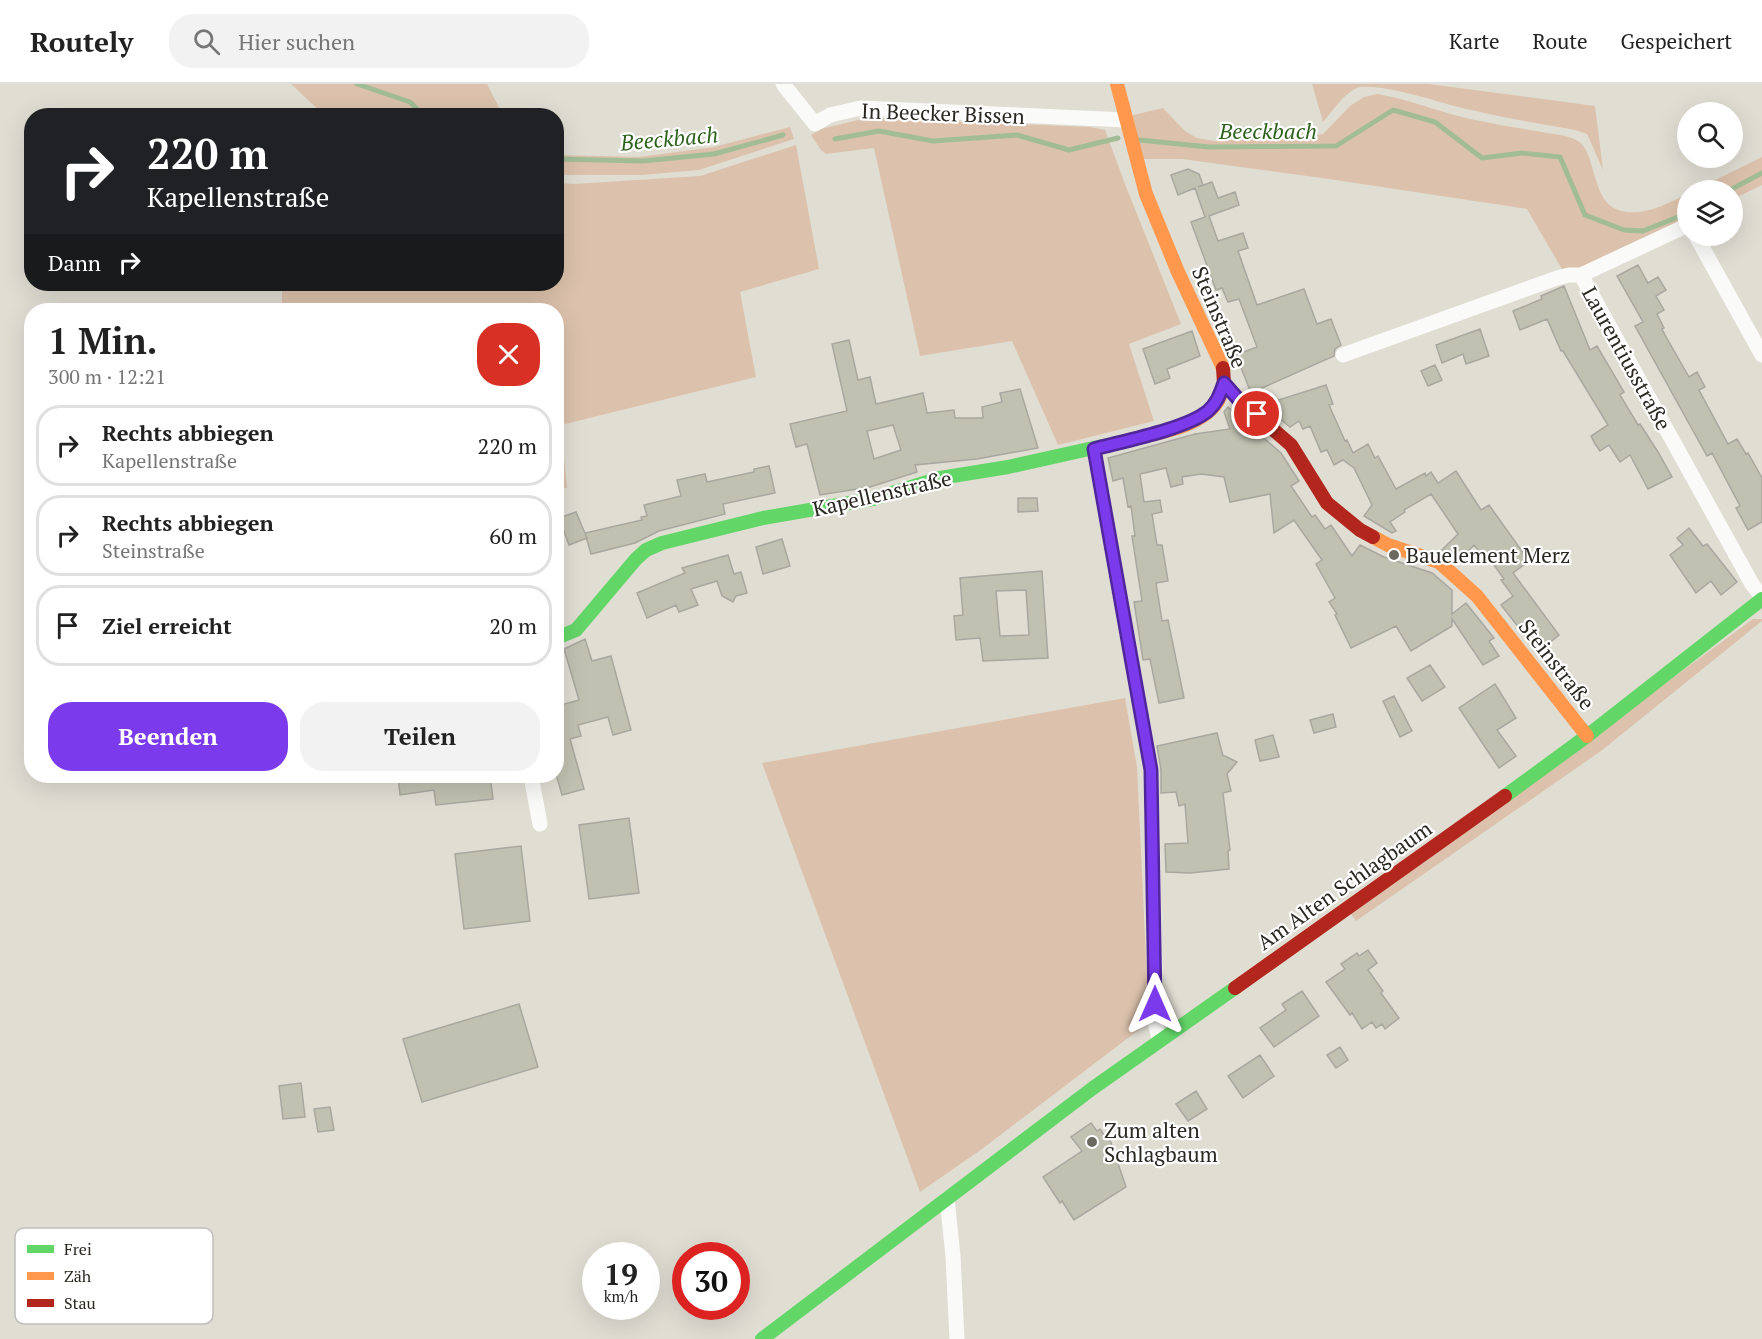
<!DOCTYPE html>
<html lang="de">
<head>
<meta charset="utf-8">
<style>
	body { margin:0; font-family:"PT Serif",serif; background:#f2f2f2; color:#222; height:100vh; display:flex; flex-direction:column; font-size:22px; white-space:nowrap }
	* { box-sizing:border-box; margin:0 }
	p { font-size:20px; color:#767676 }
	.icon { flex:none; width:33px; height:33px; fill:none; stroke:currentColor; stroke-width:2; stroke-linecap:round; stroke-linejoin:round }
	.map { position:relative; flex:1; overflow:hidden }
	.details { position:absolute; left:24px; top:219px; width:540px; height:480px; display:flex; flex-direction:column; background:#fff; border-radius:24px; box-shadow:0 6px 24px #0002 }
	.details>* { flex:none }
	.top-card { position:absolute; left:24px; top:24px; width:540px; height:183px; border-radius:24px; box-shadow:0 6px 24px #0002; background:#202124; color:#fff; overflow:hidden }
	.controls { position:absolute; left:1677px; top:18px; display:grid; gap:12px }
	.controls a { display:grid; place-items:center; width:66px; height:66px; border-radius:50%; background:#fff; box-shadow:0 6px 24px #0002; font-size:30px }
	.speed { position:absolute; left:582px; top:1158px; display:flex; gap:12px; font-size:30px; font-weight:700; text-align:center }
	.speed>* { display:grid; place-content:center; width:78px; height:78px; border-radius:50%; background:#fff; box-shadow:0 6px 24px #0002; line-height:1 }
	.speed small { font-size:15px; font-weight:400 }
	.speed .limit { border:9px solid #d22; background:#fff; color:#111 }
	.pin { position:absolute; display:grid; place-items:center; width:51px; height:51px; color:#fff; margin:-26px; border:3px solid #fff; border-radius:50%; box-shadow:0 2px 6px #0007 }
	.me { position:absolute; width:66px; margin:-33px; rotate:0deg; stroke-linejoin:round; filter:drop-shadow(0 0 4px #0008) }
	.turn { display:flex; align-items:center; gap:21px; height:126px; padding:0 24px; font-size:27px }
	.turn .icon { width:78px; height:78px; stroke-width:2.5 }
	.turn b { display:block; font-size:42px; line-height:51px }
	.then { display:flex; align-items:center; height:57px; padding:0 24px; background:#0003; gap:12px; font-size:22px }
	.round { display:grid; place-items:center; flex:none; width:63px; height:63px; border-radius:24px; background:#f2f2f2 }
	.overview { display:flex; align-items:center; justify-content:space-between; height:102px; padding:0 24px }
	h1 { font-size:36px; font-weight:700; line-height:45px }
	.button { display:flex; gap:12px; margin-top:auto; padding:12px 24px }
	.button a { flex:1; height:69px; border-radius:24px; background:#7c3aed; color:#fff; font-size:24px; font-weight:700; line-height:69px; text-align:center }
	.button a+a { background:#f2f2f2; color:#222 }
	ul { padding:0; list-style:none }
	li { display:flex; align-items:center; gap:18px; height:81px; margin:0 12px 9px; padding:0 12px; border:3px solid #e0e0e0; border-radius:24px }
	li div { flex:1 }
	li b { display:block; font-size:22px }
	li em { font-style:normal }
	header { display:flex; align-items:center; gap:36px; box-sizing:border-box; height:84px; padding:0 30px; background:#fff; border-bottom:2px solid #e0e0e0 }
	header strong { font-size:28px }
	nav { display:flex; gap:33px; margin-inline-start:auto; font-size:21px }
	.search { width:420px; height:54px; background:#f2f2f2; display:flex; align-items:center; gap:15px; box-sizing:border-box; padding:0 21px; border-radius:24px; color:#767676; font-size:22px }
	.map>svg:first-child { display:block }
	.green { fill:#dcc2ac }
	.lines { fill:none; stroke-linecap:round; stroke-linejoin:round }
	.stream { stroke:#a2bd96; stroke-width:5 }
	.building { fill:#c0c1b0; stroke:#a8a8a0; stroke-width:1.5; fill-rule:evenodd }
	.street { stroke:#fafaf8; stroke-width:15 }
	.fast { stroke:#63d668; stroke-width:14 }
	.slow { stroke:#ff974d; stroke-width:14 }
	.jam { stroke:#b3261e; stroke-width:14 }
	.route-casing { stroke:#51269a; stroke-width:15 }
	.route { stroke:#7c3aed; stroke-width:10 }
	.poi-dot { fill:#6a685f; stroke:#fff; stroke-width:2 }
	.labels { text-anchor:middle; dominant-baseline:central; stroke-width:4.5; stroke-linejoin:round; paint-order:stroke }
	.street-label { font-size:21px; fill:#2a2821; stroke:#fff }
	.poi-label { font-size:21px; fill:#2a2821; stroke:#fff; text-anchor:start }
	.water-label { font-size:22px; font-style:italic; fill:#2e631e; stroke:#fff }
	.key { fill:#fff; stroke:#bfbebc; stroke-width:1.5 }
	.key-label { font-size:16px; fill:#2a2821 }
</style>
</head>
<body>
<header>
<strong>Routely</strong>
<div class="search"><svg class="icon" aria-label="search" viewBox="0 0 24 24"><circle cx="10" cy="10" r="6"/><path d="M15 15l6 6"/></svg>Hier suchen</div>
<nav><a>Karte</a><a>Route</a><a>Gespeichert</a></nav>
</header>
<div class="map">
<svg width="1762" height="1255" viewBox="0 0 1762 1255">
	<rect width="100%" height="100%" fill="#e0ded3"/>
	<!-- green -->
	<path class="green" d="M291,0H487L503,31H324Z
		M1312,0H1429L1595,22L1603,86L1587,50L1575,46C1542,40 1509,35 1476,27C1445,21 1389,0 1360,3C1344,8 1334,26 1323,38Z
		M1377,10C1409,15 1438,28 1470,35C1494,40 1518,44 1542,48C1553,50 1568,51 1578,57C1596,67 1591,117 1618,126C1641,134 1667,120 1687,110V137L1584,183L1563,187L1527,125L1322,94L1182,75H1132L1133,31L1163,24L1185,47L1197,54L1214,57L1257,54L1295,56L1323,50L1350,22L1364,13Z
		M866,34L1090,43L1105,46L1125,100L1181,240L1129,260L1154,337L1058,361L1012,257L920,272L874,64L826,70L821,66L811,51L821,45Z
		M790,43L794,55L699,86L642,91H557V71L639,73L714,63Z
		M796,61L819,185L740,208L756,293L561,341L567,404L557,406L556,226H282V200H556L557,99L574,100L700,92Z
		M1762,73V101L1733,115L1732,106H1695Z
		M1753,535H1762V537L1601,667L1356,837L1351,830Z
		M1125,614L1137,683L1149,938L982,1065L920,1108L762,679Z"/>
	<g class="lines">
		<!-- stream -->
		<path class="stream" d="M357,0L410,18L424,32
			M835,55L879,47L933,57L1017,51L1069,66L1118,54
			M1140,56L1209,63L1336,62L1393,26L1435,38L1482,74L1522,69L1560,73L1585,131L1624,146L1643,147L1688,129
			M556,75L643,77L714,70L783,51
			M1730,106L1762,89"/>
	</g>
	<!-- building -->
	<path class="building" d="M1188,85L1199,90L1203,101L1198,103L1212,98L1218,114L1235,108L1239,121L1209,132L1218,157L1243,149L1248,164L1238,167L1257,221L1304,205L1317,240L1331,235L1341,261L1335,265L1334,272L1251,309L1236,271L1257,263L1239,215L1228,218L1222,204L1216,206L1191,138L1205,133L1195,104L1178,111L1171,91Z
		M1638,181L1648,199L1658,193L1666,206L1656,212L1664,226L1657,230L1664,244L1662,245L1665,251L1689,293L1697,288L1705,303L1699,306L1728,360L1737,355L1746,370L1748,369L1762,394V438L1748,446L1736,424L1740,422L1712,369L1707,372L1635,242L1643,238L1617,192Z
		M1564,202L1590,266L1597,262L1624,308L1620,311L1638,341L1640,340L1658,368L1672,393L1648,405L1630,371L1620,378L1609,361L1600,367L1595,360L1591,352L1608,341L1563,267H1561L1547,235L1520,246L1513,227L1542,215L1541,212Z
		M1480,245L1489,272L1466,280L1463,270L1442,279L1436,261Z
		M1192,247L1200,272L1167,285L1170,294L1155,300L1143,265Z
		M849,256L858,296L870,293L876,320L923,309L927,329L954,326L955,334H983L982,323L1002,318L1000,309L1020,305L1038,364L977,375L915,381L917,388L870,403L820,411L807,360L796,363L790,340L847,327L832,260ZM893,341L901,366L874,375L867,347Z
		M1435,281L1442,296L1428,302L1421,287Z
		M1326,301L1333,320L1329,321L1345,357L1347,356L1353,369L1368,360L1375,374L1378,372L1396,405L1425,389L1426,392L1431,388L1438,399L1456,387L1481,426L1489,421L1529,477L1513,489L1559,551L1538,568L1501,521L1513,512L1501,496L1504,495L1484,467L1480,469L1474,461L1458,478L1442,466L1458,450L1431,410L1404,426L1405,428L1390,438L1396,447L1392,449L1364,432L1372,421L1354,384L1343,376L1334,381L1327,366L1321,368L1310,342L1303,345L1299,337L1290,343L1266,323L1269,319Z
		M1228,323L1240,334L1245,349L1250,342L1281,369L1299,397L1291,402L1312,433L1315,431L1325,445L1331,441L1352,472L1360,461L1384,473L1432,489L1452,506V530L1466,519L1494,554L1489,557L1499,572L1483,581L1452,535V542L1411,567L1396,542L1351,564L1335,531L1337,530L1329,518L1335,514L1316,480L1322,476L1294,436L1274,449L1270,410L1230,418L1224,393L1201,390L1182,393L1183,400L1171,403L1166,384L1140,390L1144,418L1160,416L1162,428L1152,430L1157,461H1162L1168,497L1156,499L1162,537L1168,536L1184,614L1159,619L1150,575L1143,576L1134,518L1142,517L1132,452H1135L1131,422L1128,423L1123,394L1113,397L1108,374L1195,350L1230,345L1224,328Z
		M769,382L775,409L723,420L725,430L659,447L635,459L591,470L585,449L642,436L641,433L647,432L644,421L681,412L677,396L705,390L707,398L754,388V385Z
		M1018,414H1037L1038,427L1018,428Z
		M576,428L587,454L569,461L559,434Z
		M1689,444L1703,462L1707,460L1737,498L1721,511L1711,497L1696,509L1670,471L1683,461L1677,454Z
		M782,455L790,482L763,490L756,463Z
		M728,471L734,490L741,488L747,509L736,512L733,518L722,512L717,497L691,505L698,521L679,528L676,521L647,534L637,509L685,489L682,484Z
		M1042,487L1048,574L983,577L980,554L956,556L954,532L963,531L960,494ZM1026,506L1029,551L1000,552L996,507Z
		M585,555L592,577L611,572L631,646L613,651L608,633L578,641L581,652L570,655L584,705L562,711L556,690V620L561,621L579,616L564,565Z
		M1430,581L1445,603L1422,617L1407,594Z
		M1495,600L1516,634L1497,646L1516,672L1499,684L1459,624Z
		M1394,612L1412,647L1400,653L1383,617Z
		M1333,630L1336,643L1314,649L1310,636Z
		M1217,649L1223,672H1225L1237,678L1227,690L1231,707L1223,709L1230,766L1228,767L1229,785L1190,789L1166,788L1165,760L1188,759L1185,720L1179,722L1176,708L1161,709V686L1157,662Z
		M1273,651L1279,673L1260,677L1255,656Z
		M398,692H490L493,715L436,721L434,706L400,711Z
		M629,734L639,809L589,815L579,741Z
		M521,762L530,837L464,845L455,770Z
		M1368,866L1377,879L1368,886L1383,907L1381,909L1399,934L1385,945L1382,940L1376,944L1372,938L1362,945L1352,929L1350,931L1326,898L1345,885L1341,880L1357,869L1359,872Z
		M1302,907L1319,932L1274,963L1260,944L1286,926L1282,920Z
		M519,920L538,983L422,1018L403,955Z
		M1340,963L1348,976L1336,984L1327,971Z
		M1260,971L1274,992L1243,1014L1228,992Z
		M301,999L305,1033L283,1035L279,1002Z
		M1196,1007L1207,1025L1188,1037L1176,1020Z
		M330,1023L334,1046L318,1048L314,1025Z
		M1091,1039L1097,1047L1100,1045L1106,1054L1109,1053L1126,1103L1074,1136L1062,1117L1060,1119L1043,1093L1082,1067L1071,1053Z"/>
	<g class="lines">
		<!-- street -->
		<path class="street" d="M783,0L815,40L830,31L861,24L1126,36
			M1696,152L1762,271
			M1581,191L1752,500L1762,513
			M1343,271L1557,194L1569,191H1581L1688,141
			M1094,365L1151,686L1156,942L1159,956
			M531,692L540,740
			M947,1115L953,1172L957,1255"/>
		<!-- fast -->
		<path class="fast" d="M556,554L576,546L636,475L646,466L662,459L763,434L873,415L940,394L1008,383L1125,357
			M1505,712L1587,652L1762,515
			M762,1255L1093,1004L1235,904"/>
		<!-- slow -->
		<path class="slow" d="M1117,0L1146,110L1178,188L1223,284
			M1125,357C1154,349 1200,345 1218,317C1221,312 1222,305 1224,299
			M1373,453L1388,461L1439,478L1477,512L1587,652"/>
		<!-- jam -->
		<path class="jam" d="M1223,284L1224,299L1238,315L1291,361L1327,419L1360,446L1373,453
			M1235,904L1505,712"/>
	</g>
	<g class="lines">
		<!-- route casing -->
		<g class="route-casing">
			<path id="route" d="M1155,920L1151,686L1094,365C1124,357 1186,345 1208,327C1217,319 1220,310 1224,299L1238,315L1257,330"/>
		</g>
		<!-- route -->
		<use href="#route" class="route"/>
	</g>
	<!-- markers -->
	<g class="poi-dot">
		<circle cx="1394" cy="471" r="6"/>
		<circle cx="1092" cy="1058" r="6"/>
	</g>
	<g class="labels">
		<!-- street labels -->
		<g class="street-label">
			<text transform="translate(943 29) rotate(2)">In Beecker Bissen</text>
			<text transform="translate(1220 233) rotate(67)">Steinstraße</text>
			<text transform="translate(1627 274) rotate(61)">Laurentiusstraße</text>
			<text transform="translate(882 409) rotate(-13)">Kapellenstraße</text>
			<text transform="translate(1557 580) rotate(52)">Steinstraße</text>
			<text transform="translate(1344 801) rotate(-35)">Am Alten Schlagbaum</text>
		</g>
		<!-- poi labels -->
		<g class="poi-label">
			<text x="1406" y="471">Bauelement Merz</text>
			<text x="1104" y="1046">Zum alten<tspan x="1104" dy="24">Schlagbaum</tspan></text>
		</g>
		<!-- water labels -->
		<g class="water-label">
			<text x="1268" y="46">Beeckbach</text>
			<text transform="translate(669 54) rotate(-5)">Beeckbach</text>
		</g>
	</g>
	<!-- legend -->
	<rect x="15" y="1144" width="198" height="96" rx="9" class="key"/>
	<rect x="27" y="1161" width="27" height="8" fill="#63d668"/>
	<rect x="27" y="1188" width="27" height="8" fill="#ff974d"/>
	<rect x="27" y="1215" width="27" height="8" fill="#b3261e"/>
	<g class="key-label">
		<text x="64" y="1171">Frei</text>
		<text x="64" y="1198">Zäh</text>
		<text x="64" y="1225">Stau</text>
	</g>
</svg>
<div class="controls">
<a><svg class="icon" aria-label="search" viewBox="0 0 24 24"><circle cx="10" cy="10" r="6"/><path d="M15 15l6 6"/></svg></a>
<a><svg class="icon" aria-label="layers" viewBox="0 0 24 24"><path d="M12 4l9 5-9 5-9-5zM3 14l9 5 9-5"/></svg></a>
</div>
<div class="speed"><div>19<small>km/h</small></div><div class="limit">30</div></div>
<div class="pin" style="left:1257px;top:330px;background:#d93025"><svg class="icon" aria-label="arrive" viewBox="0 0 24 24"><path d="M6 21V4h12l-3 4 3 4H6"/></svg></div>
<svg class="me" style="left:1155px;top:920px" viewBox="-20 -20 40 40"><path d="M0-17L14 15 0 8-14 15z" fill="#7c3aed" stroke="#fff" stroke-width="4"/></svg>
<div class="top-card">
<div class="turn"><svg class="icon" aria-label="right" viewBox="0 0 24 24"><path d="M7 20v-9h11M14 6l5 5-5 5"/></svg><div><b>220 m</b>Kapellenstraße</div></div>
<div class="then">Dann<svg class="icon" aria-label="right" viewBox="0 0 24 24"><path d="M7 20v-9h11M14 6l5 5-5 5"/></svg></div>
</div>
<section class="details">
<div class="overview"><div><h1>1 Min.</h1><p>300 m · 12:21</p></div><a class="round" style="background:#d93025;color:#fff"><svg class="icon" aria-label="close" viewBox="0 0 24 24"><path d="M6 6l12 12M18 6L6 18"/></svg></a></div>
<ul>
<li><svg class="icon" aria-label="right" viewBox="0 0 24 24"><path d="M7 20v-9h11M14 6l5 5-5 5"/></svg><div><b>Rechts abbiegen</b><p>Kapellenstraße</p></div><em>220 m</em></li>
<li><svg class="icon" aria-label="right" viewBox="0 0 24 24"><path d="M7 20v-9h11M14 6l5 5-5 5"/></svg><div><b>Rechts abbiegen</b><p>Steinstraße</p></div><em>60 m</em></li>
<li><svg class="icon" aria-label="arrive" viewBox="0 0 24 24"><path d="M6 21V4h12l-3 4 3 4H6"/></svg><div><b>Ziel erreicht</b></div><em>20 m</em></li>
</ul>
<div class="button"><a>Beenden</a><a>Teilen</a></div>
</section>
</div>
</body>
</html>
